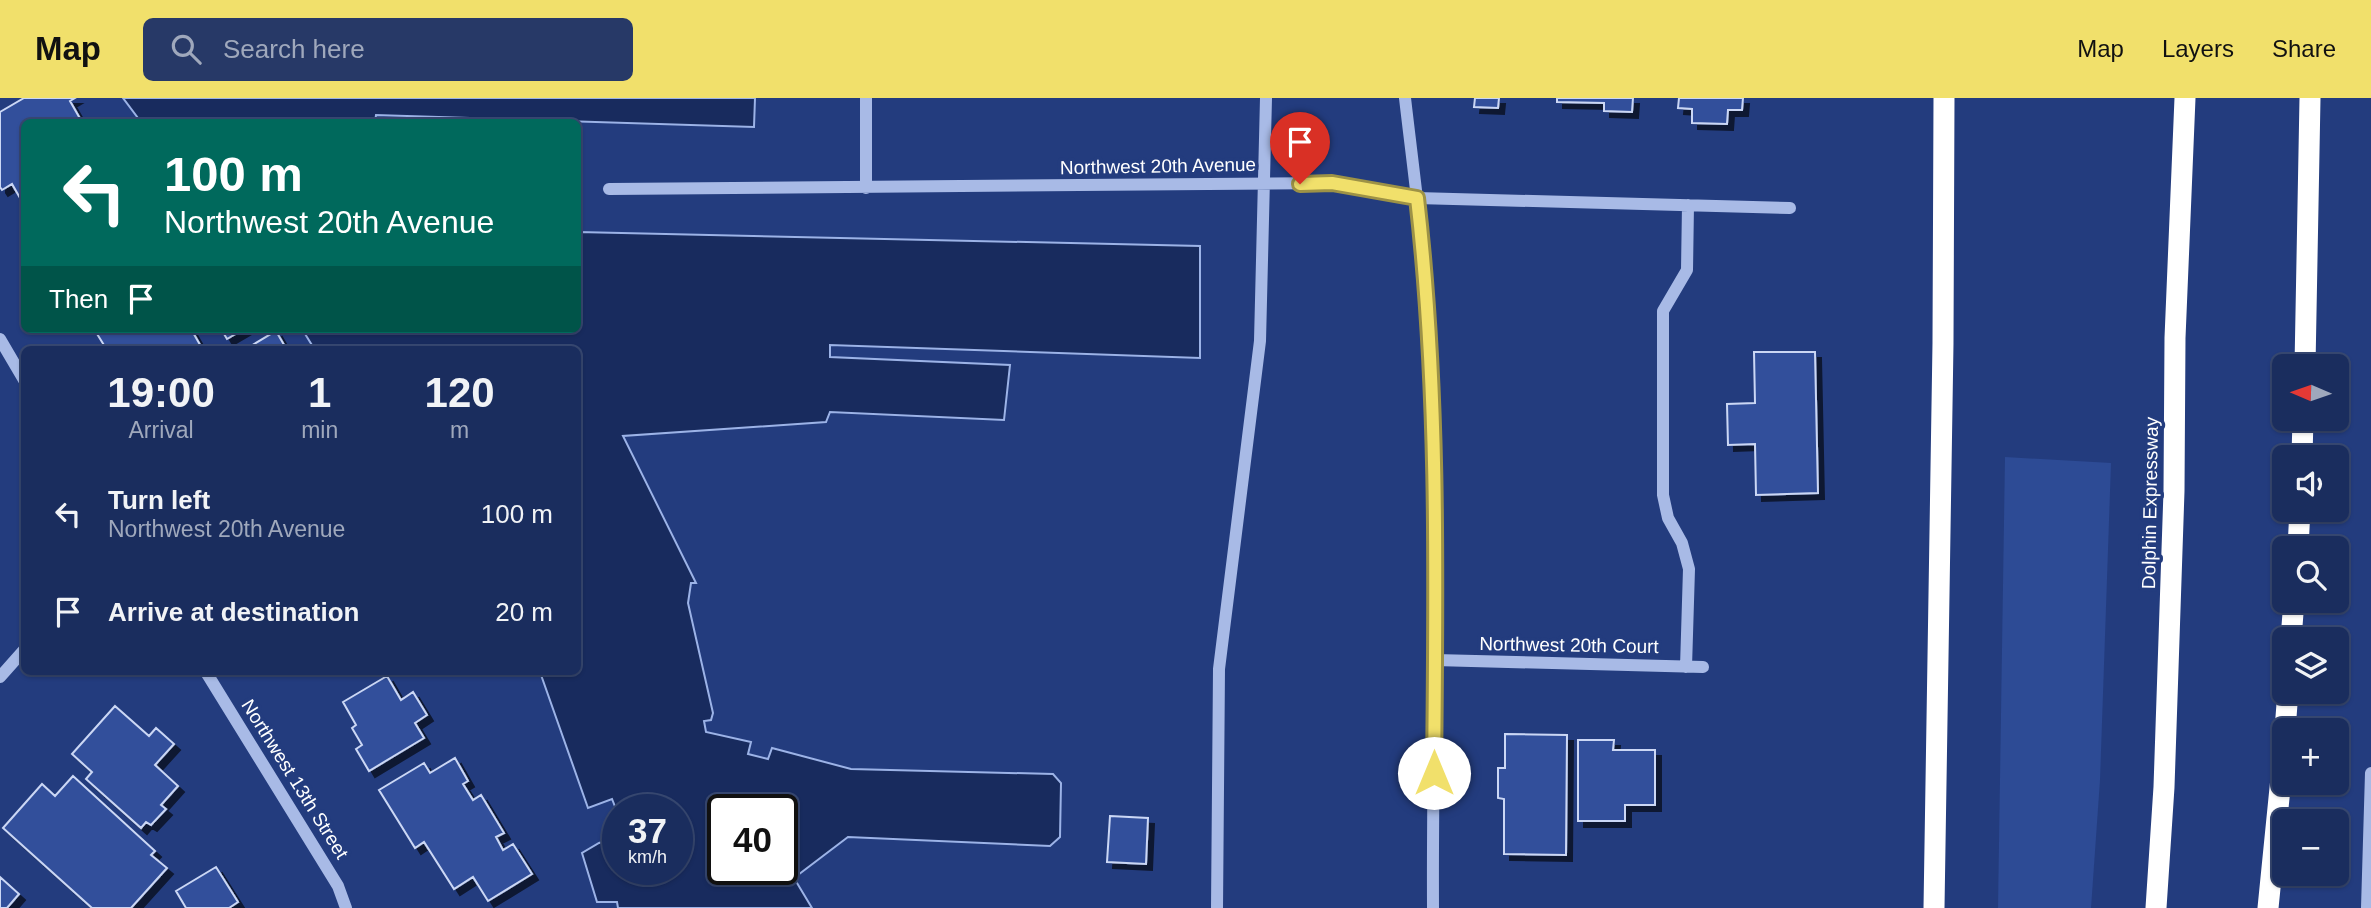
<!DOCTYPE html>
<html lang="en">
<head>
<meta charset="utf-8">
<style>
	body { margin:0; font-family:Helvetica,sans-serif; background:#273967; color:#f1f3f6; height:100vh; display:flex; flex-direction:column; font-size:26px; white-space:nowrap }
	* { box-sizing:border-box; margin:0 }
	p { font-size:23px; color:#9fa8bc }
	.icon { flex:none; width:38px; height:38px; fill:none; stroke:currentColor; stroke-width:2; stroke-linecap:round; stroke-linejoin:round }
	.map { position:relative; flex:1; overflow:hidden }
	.drawer { position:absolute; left:21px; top:248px; width:560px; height:329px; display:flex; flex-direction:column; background:#1a2d5e; border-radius:10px; box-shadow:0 2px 5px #0004,0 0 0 2px #384973 }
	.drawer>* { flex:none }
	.guide { position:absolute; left:21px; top:21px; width:560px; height:214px; border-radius:10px; box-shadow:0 2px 5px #0004,0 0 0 2px #384973; background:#00695c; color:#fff; overflow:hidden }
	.needle { width:46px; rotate:272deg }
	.fabs { position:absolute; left:2272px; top:256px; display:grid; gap:14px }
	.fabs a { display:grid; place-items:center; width:77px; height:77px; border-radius:10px; background:#1a2d5e; box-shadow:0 2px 5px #0004,0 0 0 2px #384973; font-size:35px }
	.speed { position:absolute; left:602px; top:696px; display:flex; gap:14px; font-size:35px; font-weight:700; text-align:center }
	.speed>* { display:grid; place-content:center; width:91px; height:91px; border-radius:50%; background:#1a2d5e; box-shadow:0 2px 5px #0004,0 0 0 2px #384973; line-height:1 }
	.speed small { font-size:18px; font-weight:400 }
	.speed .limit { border:4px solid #111; border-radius:10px; background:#fff; color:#111 }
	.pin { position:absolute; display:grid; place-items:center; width:60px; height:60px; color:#fff; margin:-72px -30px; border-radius:50% 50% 50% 0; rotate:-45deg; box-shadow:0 0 7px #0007 }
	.pin .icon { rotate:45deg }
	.me { position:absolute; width:77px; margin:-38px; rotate:0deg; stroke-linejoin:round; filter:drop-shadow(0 0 5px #0008) }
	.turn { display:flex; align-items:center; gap:24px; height:147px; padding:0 28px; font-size:32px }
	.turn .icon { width:91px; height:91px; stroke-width:2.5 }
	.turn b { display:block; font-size:49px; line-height:60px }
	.then { display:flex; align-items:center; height:66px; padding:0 28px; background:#0003; gap:14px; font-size:26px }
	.eta { display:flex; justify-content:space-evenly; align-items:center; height:119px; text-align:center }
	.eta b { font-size:42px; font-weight:700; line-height:49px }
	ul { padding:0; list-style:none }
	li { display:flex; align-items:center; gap:21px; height:98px; padding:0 28px }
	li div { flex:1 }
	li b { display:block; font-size:26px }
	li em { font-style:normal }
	header { display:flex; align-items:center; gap:42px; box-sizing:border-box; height:98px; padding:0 35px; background:#f1e06b; color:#111 }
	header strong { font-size:33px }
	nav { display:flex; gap:38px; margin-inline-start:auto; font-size:24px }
	.search { width:490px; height:63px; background:#273967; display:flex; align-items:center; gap:18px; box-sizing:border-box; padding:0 24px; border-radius:10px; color:#9fa8bc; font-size:26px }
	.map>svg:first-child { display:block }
	.green { fill:#2d4b95 }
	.water { fill:#182b5e; stroke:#9cb3e7; stroke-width:2; fill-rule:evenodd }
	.building { fill:#33509b; stroke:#cbd7f5; stroke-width:2; filter:url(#shadow) }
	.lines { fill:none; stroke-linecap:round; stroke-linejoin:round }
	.minor { stroke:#a8bae6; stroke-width:12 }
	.highway { stroke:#fff; stroke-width:21 }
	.route-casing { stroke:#9d9246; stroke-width:18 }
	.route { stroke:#f1e06b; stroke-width:12 }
	.labels { text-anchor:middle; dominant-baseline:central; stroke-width:7; stroke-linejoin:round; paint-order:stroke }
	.street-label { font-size:19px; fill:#fff; stroke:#233c7e }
</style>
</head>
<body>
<header>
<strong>Map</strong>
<div class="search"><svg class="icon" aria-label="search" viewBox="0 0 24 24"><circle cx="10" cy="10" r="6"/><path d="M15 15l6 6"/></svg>Search here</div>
<nav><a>Map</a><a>Layers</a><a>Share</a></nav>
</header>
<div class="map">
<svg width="2371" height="810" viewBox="0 0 2371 810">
	<defs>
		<filter id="shadow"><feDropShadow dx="6" dy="6" stdDeviation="0" flood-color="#0009"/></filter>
	</defs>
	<rect width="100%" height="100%" fill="#233c7e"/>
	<!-- green -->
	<path class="green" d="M2005,359L2111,365L2100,682L2091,810H1998Z"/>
	<!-- water -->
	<path class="water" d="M123,0H755L754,29L376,17L375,24H141Z
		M578,134L1200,148V260L830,247V259L1010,267L1004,322L830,314L826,324L623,338L696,485H691L688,505L713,615L711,622L704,623L706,634L751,644L748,656L768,661L772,650L851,671L1053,676L1061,685L1060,739L1050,748L848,739L794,780L812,810H618L617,804H597L582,755L599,745L618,739V772H677V712H618V716L612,701L588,710L540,574H578V252H315L302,231H578ZM723,712H782V772H723Z"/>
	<!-- building -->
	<path class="building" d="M24,0H75L70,3L82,24H24V107L12,86L2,92L0,89V14Z
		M1475,0H1499L1498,10L1474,9Z
		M1557,0H1633L1632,14L1604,13V5L1557,4Z
		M1679,0H1743L1742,12H1728L1727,26L1692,25V11L1678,10Z
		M94,231H191L203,252H107Z
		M221,231H244L227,241Z
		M276,233L287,252H244Z
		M1754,254H1815L1818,395L1756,397L1755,346L1728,347L1727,306L1755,305Z
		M387,578L401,602L413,594L427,617L415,625L424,640L369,673L356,651L362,647L352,630L356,627L343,604Z
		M115,608L149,638L156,630L174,646L155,667L178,688L161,707L166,711L151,727L146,724L141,730L86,681L92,674L72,656Z
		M1505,636L1567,637L1566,757L1504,756V701L1498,700V670H1505Z
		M1578,642H1614L1613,652H1655V707H1625V723H1578Z
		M455,660L468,683L463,686L473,702L481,697L504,735L496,739L503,752L513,746L532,776L488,803L473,779L454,791L424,744L415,750L379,692L424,665L430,675Z
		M73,678L155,753L151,757L167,770L131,810H92L3,730L42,686L55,698Z
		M1110,718L1148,720L1146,766L1107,764Z
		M216,769L238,804L229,810H186L176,793Z
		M0,779L19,796L7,810H0Z"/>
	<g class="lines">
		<!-- minor -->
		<path class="minor" d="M866,0V90
			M1405,0C1415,86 1427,172 1431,258C1440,442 1432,626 1433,810
			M609,91L1332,85L1417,100L1790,110
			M0,241L24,282
			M1435,562L1703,569
			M1686,569L1689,471L1682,445L1668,420L1663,397V213L1687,172L1688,107
			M206,574L338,788L346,810
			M0,579L24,552
			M1217,810L1219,571L1260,243L1266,0
			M2367,810L2371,675"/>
		<!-- highway -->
		<path class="highway" d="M2305,268L2310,0
			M2302,359L2303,320
			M2298,450L2300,411
			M2291,541L2294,502
			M2285,632L2288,593
			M1934,810L1943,245L1944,0
			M2156,810L2164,689L2174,393L2175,240L2185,0
			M2268,810L2284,650"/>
	</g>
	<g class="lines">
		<!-- route casing -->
		<g class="route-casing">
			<path id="route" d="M1300,86L1332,85L1417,100C1439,290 1436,484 1434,675"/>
		</g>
		<!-- route -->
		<use href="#route" class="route"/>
	</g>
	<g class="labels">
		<!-- street labels -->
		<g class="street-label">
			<text transform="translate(1158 68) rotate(-1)">Northwest 20th Avenue</text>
			<text transform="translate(2150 405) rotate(-89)">Dolphin Expressway</text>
			<text transform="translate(1569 547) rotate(1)">Northwest 20th Court</text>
			<text transform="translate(295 681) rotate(58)">Northwest 13th Street</text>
		</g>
	</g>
</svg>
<div class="fabs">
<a><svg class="needle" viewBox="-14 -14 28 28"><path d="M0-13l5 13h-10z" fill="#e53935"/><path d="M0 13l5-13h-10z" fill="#9fa8bc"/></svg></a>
<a><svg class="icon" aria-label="sound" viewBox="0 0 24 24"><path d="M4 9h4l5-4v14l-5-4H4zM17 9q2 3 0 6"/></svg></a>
<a><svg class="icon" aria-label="search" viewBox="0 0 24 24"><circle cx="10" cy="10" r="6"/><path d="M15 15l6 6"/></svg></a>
<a><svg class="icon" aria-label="layers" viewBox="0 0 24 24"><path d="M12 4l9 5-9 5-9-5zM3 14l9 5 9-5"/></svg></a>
<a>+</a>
<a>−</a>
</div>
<div class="speed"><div>37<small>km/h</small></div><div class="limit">40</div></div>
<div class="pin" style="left:1300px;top:86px;background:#d93025"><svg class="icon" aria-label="arrive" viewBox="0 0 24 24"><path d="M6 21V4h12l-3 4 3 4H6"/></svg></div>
<svg class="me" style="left:1434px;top:675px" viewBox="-20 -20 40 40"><circle r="19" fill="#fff"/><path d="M0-13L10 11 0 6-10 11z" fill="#f1e06b"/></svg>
<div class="guide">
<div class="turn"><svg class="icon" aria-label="left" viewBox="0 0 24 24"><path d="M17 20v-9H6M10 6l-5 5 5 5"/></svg><div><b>100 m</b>Northwest 20th Avenue</div></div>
<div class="then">Then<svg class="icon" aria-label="arrive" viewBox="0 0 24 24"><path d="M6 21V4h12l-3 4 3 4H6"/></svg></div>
</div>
<section class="drawer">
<div class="eta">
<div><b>19:00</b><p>Arrival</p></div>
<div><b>1</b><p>min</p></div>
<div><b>120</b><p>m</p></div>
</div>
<ul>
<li><svg class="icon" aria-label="left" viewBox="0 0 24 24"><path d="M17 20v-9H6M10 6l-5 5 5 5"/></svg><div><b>Turn left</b><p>Northwest 20th Avenue</p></div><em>100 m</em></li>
<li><svg class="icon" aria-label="arrive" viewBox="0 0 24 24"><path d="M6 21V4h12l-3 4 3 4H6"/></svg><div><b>Arrive at destination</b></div><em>20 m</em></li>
</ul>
</section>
</div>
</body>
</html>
